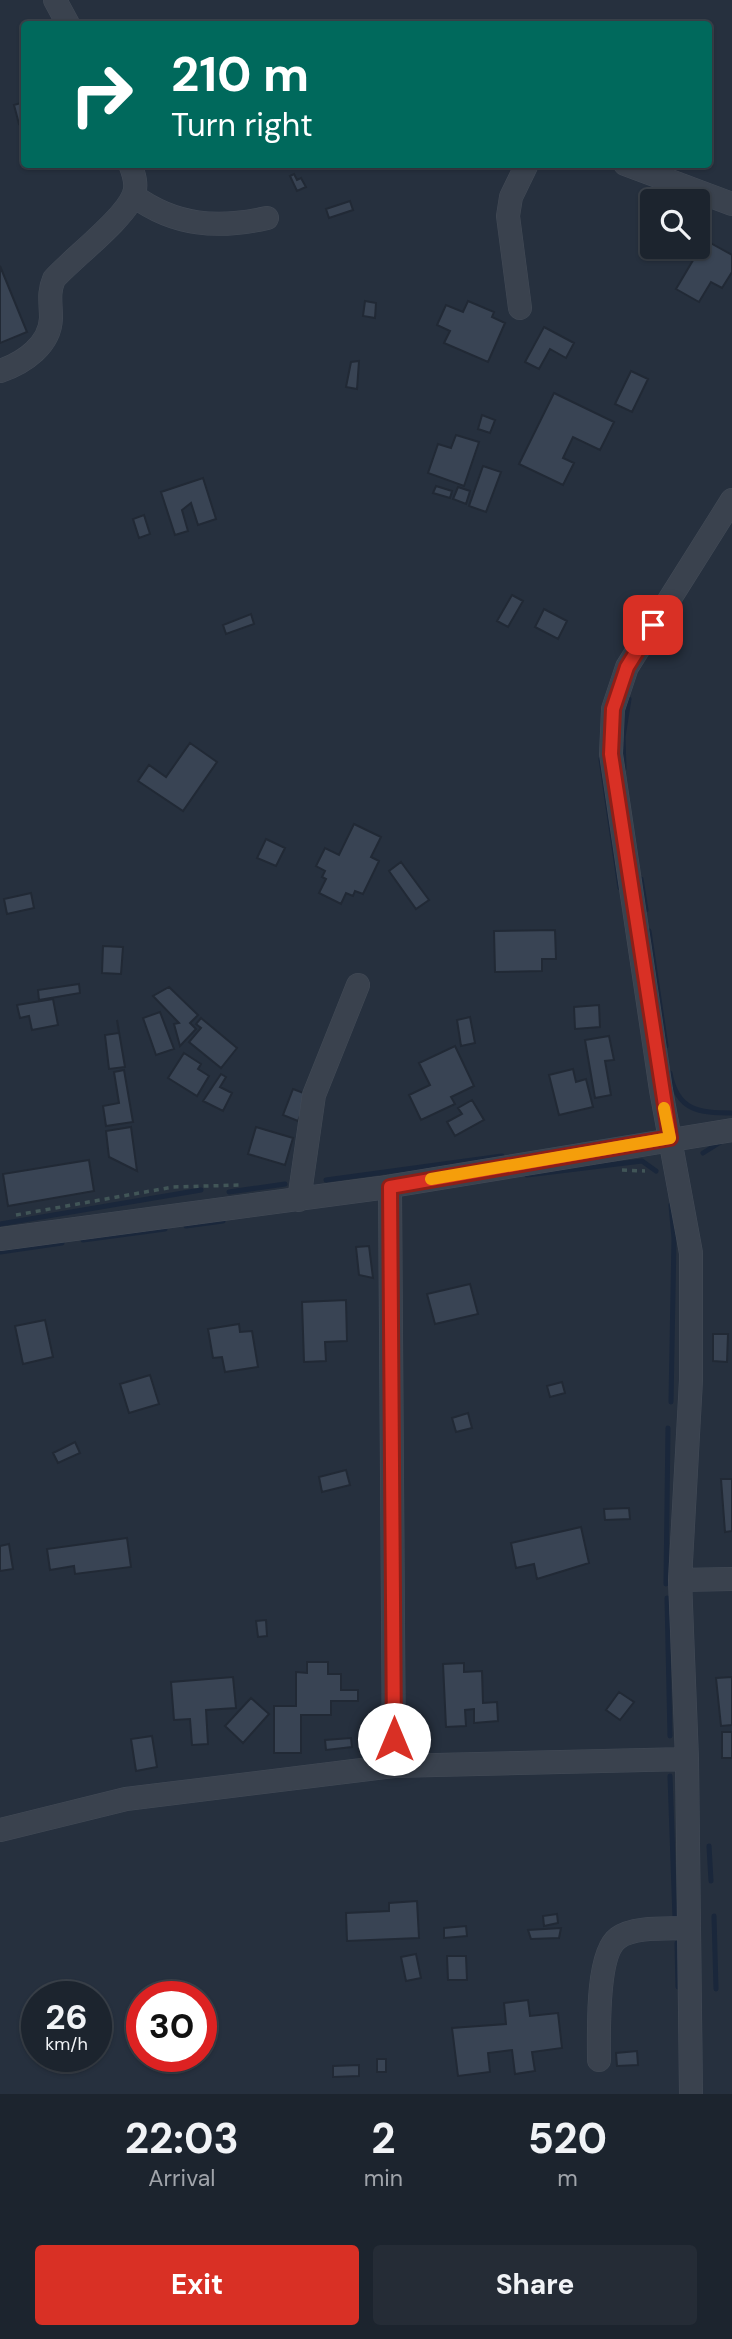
<!DOCTYPE html>
<html lang="en">
<head>
<meta charset="utf-8">
<style>
	body { margin:0; font-family:"DM Sans",sans-serif; background:#252c36; color:#f1f3f6; height:100vh; display:flex; flex-direction:column; font-size:26px; white-space:nowrap }
	* { box-sizing:border-box; margin:0 }
	p { font-size:23px; color:#a0a4aa }
	.icon { flex:none; width:38px; height:38px; fill:none; stroke:currentColor; stroke-width:2; stroke-linecap:round; stroke-linejoin:round }
	.map { position:relative; height:2094px; overflow:hidden }
	.details { display:flex; flex-direction:column; background:#1c242e; flex:1 }
	.details>* { flex:none }
	.banner { position:absolute; left:21px; top:21px; width:691px; height:147px; border-radius:7px; box-shadow:0 2px 5px #0004,0 0 0 2px #3a414a; background:#00695c; color:#fff; overflow:hidden }
	.buttons { position:absolute; left:640px; top:189px; display:grid; gap:14px }
	.buttons a { display:grid; place-items:center; width:70px; height:70px; border-radius:7px; background:#1c242e; box-shadow:0 2px 5px #0004,0 0 0 2px #3a414a; font-size:35px }
	.speed { position:absolute; left:21px; top:1981px; display:flex; gap:14px; font-size:35px; font-weight:700; text-align:center }
	.speed>* { display:grid; place-content:center; width:91px; height:91px; border-radius:50%; background:#1c242e; box-shadow:0 2px 5px #0004,0 0 0 2px #3a414a; line-height:1 }
	.speed small { font-size:18px; font-weight:400 }
	.speed .limit { border:10px solid #d22; background:#fff; color:#111 }
	.pin { position:absolute; display:grid; place-items:center; width:60px; height:60px; color:#fff; margin:-30px; border-radius:14px; box-shadow:0 4px 10px #0006 }
	.me { position:absolute; width:77px; margin:-38px; rotate:0deg; stroke-linejoin:round; filter:drop-shadow(0 0 5px #0008) }
	.turn { display:flex; align-items:center; gap:24px; height:147px; padding:0 35px; font-size:32px }
	.turn .icon { width:91px; height:91px; stroke-width:2.5 }
	.turn b { display:block; font-size:49px; line-height:60px }
	.eta { display:flex; justify-content:space-evenly; align-items:center; height:119px; text-align:center }
	.eta b { font-size:42px; font-weight:700; line-height:49px }
	.action { display:flex; gap:14px; margin-top:auto; padding:14px 35px }
	.action a { flex:1; height:80px; border-radius:7px; background:#d93025; color:#fff; font-size:28px; font-weight:700; line-height:80px; text-align:center }
	.action a+a { background:#252c36; color:#f1f3f6 }
	.map>svg:first-child { display:block }
	.lines { fill:none; stroke-linecap:round; stroke-linejoin:round }
	.stream { stroke:#1a273b; stroke-width:5 }
	.building { fill:#394454; stroke:#212935; stroke-width:2 }
	.minor-casing { stroke:#434b57; stroke-width:24 }
	.path { stroke:#415557; stroke-width:3.5; stroke-dasharray:5 5; stroke-linecap:butt }
	.minor { stroke:#3a424e; stroke-width:23 }
	.route-casing { stroke:#8d1f18; stroke-width:18 }
	.route { stroke:#d93025; stroke-width:12 }
	.slow { stroke:#f59e0b; stroke-width:12 }
</style>
</head>
<body>
<div class="map">
<svg width="732" height="2094" viewBox="0 0 732 2094">
	<rect width="100%" height="100%" fill="#26303e"/>
	<g class="lines">
		<!-- stream -->
		<path class="stream" d="M601,759L620,888
			M624,769L623,737L629,699
			M641,879L646,910
			M649,931L666,1046
			M670,1073C677,1111 699,1113 732,1113
			M703,1153L719,1143
			M527,1175L642,1161L656,1171
			M326,1180L502,1156
			M229,1192L285,1184
			M0,1224L201,1190
			M186,1226L223,1221
			M83,1240L165,1229
			M0,1252L62,1243
			M671,1402L674,1238L671,1205
			M666,1584L668,1428
			M667,1598L670,1736
			M670,1776L675,1918
			M709,1846L711,1881
			M714,1916L716,1989
			M677,1943L678,1987"/>
	</g>
	<!-- building -->
	<path class="building" d="M24,102V123L19,124L14,105Z
		M294,174L297,180L301,178L306,187L297,191L290,176Z
		M350,201L353,210L329,218L326,209Z
		M705,240L732,255V272L722,288L711,282L699,302L676,289Z
		M0,266L27,332L0,343Z
		M365,301L376,303L375,318L363,316Z
		M468,301L494,312L492,317L505,323L488,362L444,343L450,331L437,325L446,305L463,312Z
		M544,327L574,343L566,358L550,349L539,369L525,362Z
		M359,361L357,389L346,387L351,362Z
		M631,371L648,379L632,412L615,404Z
		M554,393L614,422L600,450L573,437L563,458L574,463L563,485L519,464Z
		M482,415L495,420L490,433L478,429Z
		M456,435L479,442L464,486L428,473L438,444L451,448Z
		M483,466L501,472L486,512L469,506Z
		M203,478L216,519L198,525L191,503L182,510L188,531L175,535L161,492Z
		M436,486L452,491L450,498L433,493Z
		M458,487L470,491L466,504L453,499Z
		M144,515L150,534L139,538L133,519Z
		M512,595L523,601L508,627L497,621Z
		M544,609L567,621L558,639L535,627Z
		M251,614L254,624L226,634L223,625Z
		M190,743L217,762L183,811L138,781L149,765L166,777Z
		M354,824L381,837L371,857L379,861L363,894L355,891L353,896L346,893L341,904L319,893L326,879L322,877L325,871L316,866L325,848L339,855Z
		M266,839L285,848L276,866L257,858Z
		M401,862L429,900L416,909L389,871Z
		M31,893L34,908L7,914L4,899Z
		M555,930L556,959H542V971L495,972L494,931Z
		M103,946L123,947L121,974L102,973Z
		M79,984L80,993L39,1000L38,990Z
		M169,987L198,1015L190,1023L196,1029L180,1046L174,1024L179,1023L153,996Z
		M53,999L58,1025L32,1030L29,1016L20,1018L17,1005Z
		M599,1005L600,1027L575,1029L574,1007Z
		M160,1012L174,1049L156,1055L143,1018Z
		M470,1017L475,1043L461,1046L457,1020Z
		M201,1018L237,1048L221,1068L189,1042L201,1028L196,1024Z
		M117,1020L125,1067L109,1069L105,1035L119,1033Z
		M609,1036L614,1060L605,1061L611,1095L595,1098L585,1040Z
		M455,1046L474,1086L451,1097L455,1104L421,1120L409,1095L430,1085L419,1063Z
		M184,1053L201,1064L198,1069L209,1076L197,1096L168,1078Z
		M573,1069L576,1082L586,1079L593,1107L559,1115L549,1075Z
		M124,1070L133,1122L106,1126L103,1106L119,1103L114,1072Z
		M221,1074L226,1077L220,1087L232,1093L223,1111L203,1101Z
		M293,1089L309,1095L298,1121L283,1115Z
		M472,1100L484,1120L455,1136L447,1122L462,1114L458,1108Z
		M131,1127L137,1171L109,1157L106,1131Z
		M256,1127L293,1138L285,1165L248,1154Z
		M89,1160L94,1191L8,1206L3,1174Z
		M369,1246L373,1278L359,1275L356,1247Z
		M470,1284L478,1314L435,1324L427,1294Z
		M346,1300L347,1341L325,1342L326,1361L304,1362L302,1302Z
		M45,1320L53,1357L23,1364L15,1326Z
		M239,1324L240,1332L252,1331L258,1367L225,1372L222,1357L213,1358L208,1329Z
		M713,1334H728L727,1362L713,1361Z
		M150,1375L159,1404L129,1413L120,1384Z
		M562,1382L565,1393L550,1397L547,1386Z
		M468,1413L472,1428L456,1432L452,1418Z
		M75,1442L80,1453L58,1463L53,1453Z
		M346,1470L350,1485L322,1492L319,1477Z
		M721,1479H732V1531L725,1532Z
		M629,1508L630,1519L605,1520L604,1509Z
		M581,1527L589,1563L537,1579L534,1564L516,1568L511,1543Z
		M127,1538L131,1567L75,1574L74,1566L50,1570L47,1549Z
		M9,1544L13,1569L0,1571V1546Z
		M266,1620L267,1636L258,1637L256,1621Z
		M307,1662H328V1674H341V1690H358V1701H331V1715H301V1753H274V1706H296V1672L307,1673Z
		M464,1663V1672L482,1671L483,1703L497,1702L498,1721L474,1723V1709L465,1710L466,1726L446,1727L443,1664Z
		M233,1677L236,1708L206,1710L208,1744L192,1745L190,1719L174,1720L171,1682Z
		M732,1677V1725L721,1726L716,1678Z
		M619,1692L634,1702L620,1720L606,1710Z
		M251,1698L269,1714L243,1743L225,1726Z
		M722,1732H732V1758H722Z
		M152,1736L157,1767L136,1771L131,1739Z
		M351,1738L352,1747L326,1750L325,1740Z
		M417,1901L419,1938L347,1941L346,1913L389,1911V1903Z
		M557,1914L558,1923L544,1926L543,1916Z
		M466,1926L467,1936L444,1938V1928Z
		M561,1928L559,1938L531,1939L528,1930Z
		M416,1954L421,1978L406,1981L401,1957Z
		M447,1956H466L467,1980H448Z
		M528,2000L530,2016L558,2013L562,2048L532,2052L535,2071L515,2074L512,2050L488,2053L490,2072L458,2076L452,2028L506,2024L504,2003Z
		M637,2051L638,2065L617,2066L616,2053Z
		M377,2059H386V2072H377Z
		M359,2065V2076L333,2077V2066Z"/>
	<g class="lines">
		<!-- minor casing -->
		<g class="minor-casing">
			<path id="minor" d="M55,0L68,24
				M625,164L732,204
				M134,196C175,226 218,229 267,218
				M520,308L508,216L511,197L527,164
				M0,371C24,363 50,345 51,318C51,303 48,293 54,279C73,258 124,219 133,196C138,186 134,174 130,164
				M390,1187L394,1766
				M299,1200L314,1095L358,985
				M0,1239L380,1188L732,1130
				M680,1580L732,1579
				M0,1830L126,1799L394,1766L687,1759
				M599,2060C599,2033 596,1954 618,1938C634,1926 669,1929 688,1928
				M691,2094L687,1759L680,1580L691,1380V1253L661,1090L611,754L613,709L627,667L732,500"/>
		</g>
		<!-- path -->
		<path class="path" d="M622,1170L645,1171
			M16,1215L173,1187L240,1185"/>
		<!-- minor -->
		<use href="#minor" class="minor"/>
	</g>
	<g class="lines">
		<!-- route casing -->
		<g class="route-casing">
			<path id="route" d="M394,1739L390,1187L670,1138L611,754L613,709L627,667L653,625"/>
		</g>
		<!-- route -->
		<use href="#route" class="route"/>
		<!-- slow -->
		<path class="slow" d="M431,1179L670,1138L664,1108"/>
	</g>
</svg>
<div class="buttons">
<a><svg class="icon" aria-label="search" viewBox="0 0 24 24"><circle cx="10" cy="10" r="6"/><path d="M15 15l6 6"/></svg></a>
</div>
<div class="speed"><div>26<small>km/h</small></div><div class="limit">30</div></div>
<div class="pin" style="left:653px;top:625px;background:#d93025"><svg class="icon" aria-label="arrive" viewBox="0 0 24 24"><path d="M6 21V4h12l-3 4 3 4H6"/></svg></div>
<svg class="me" style="left:394px;top:1739px" viewBox="-20 -20 40 40"><circle r="19" fill="#fff"/><path d="M0-13L10 11 0 6-10 11z" fill="#d93025"/></svg>
<div class="banner">
<div class="turn"><svg class="icon" aria-label="right" viewBox="0 0 24 24"><path d="M7 20v-9h11M14 6l5 5-5 5"/></svg><div><b>210 m</b>Turn right</div></div>
</div>
</div>
<section class="details">
<div class="eta">
<div><b>22:03</b><p>Arrival</p></div>
<div><b>2</b><p>min</p></div>
<div><b>520</b><p>m</p></div>
</div>
<div class="action"><a>Exit</a><a>Share</a></div>
</section>
</body>
</html>
